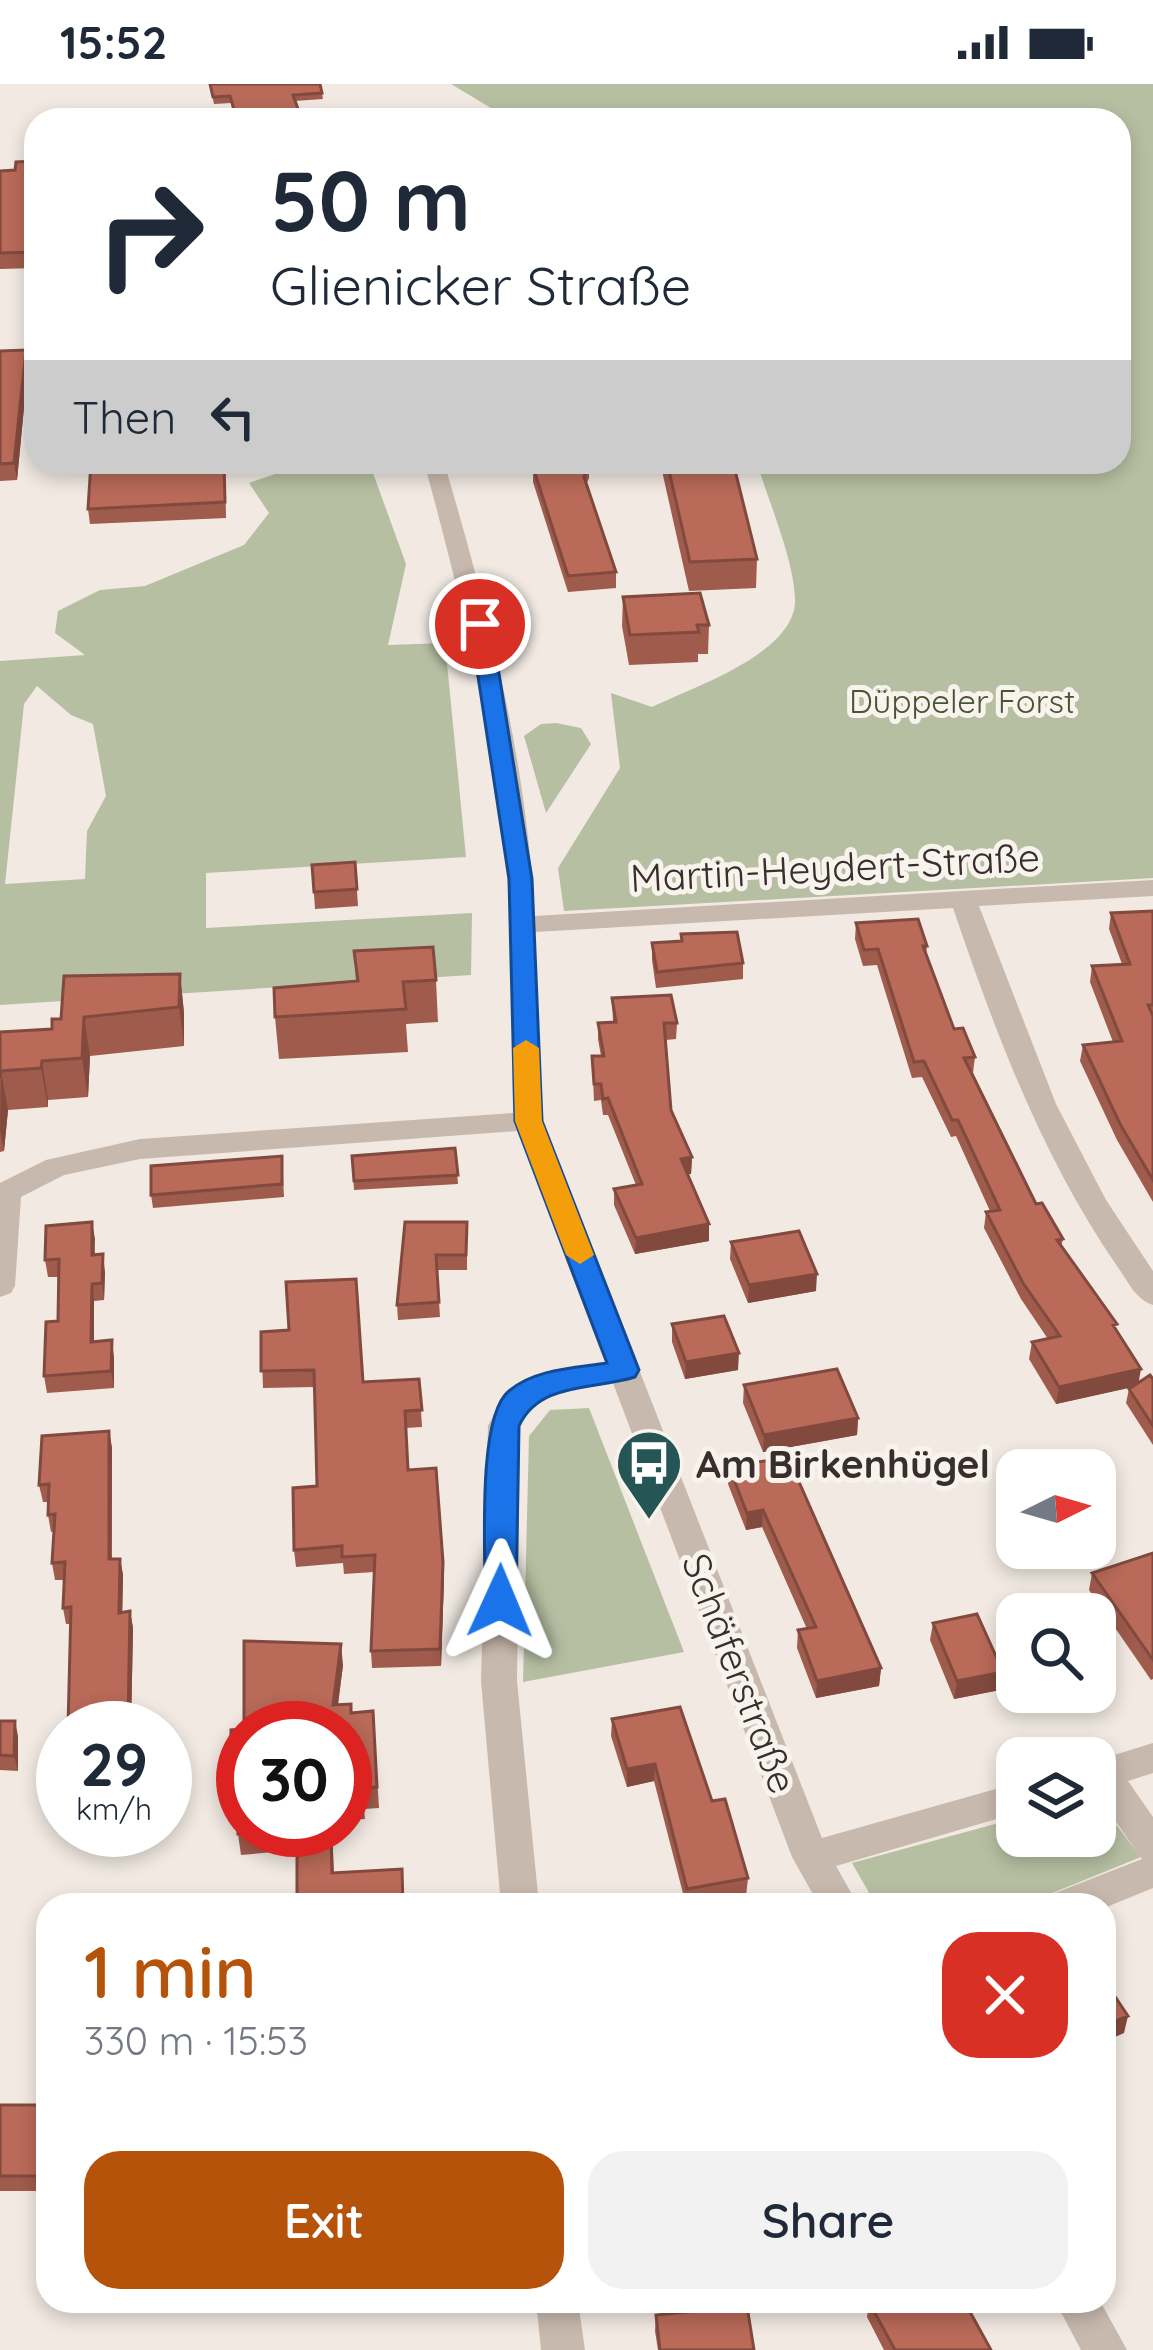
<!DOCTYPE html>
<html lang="en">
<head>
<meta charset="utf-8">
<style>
	body { margin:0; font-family:Quicksand,sans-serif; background:#f2f2f3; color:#1f2937; height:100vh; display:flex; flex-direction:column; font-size:45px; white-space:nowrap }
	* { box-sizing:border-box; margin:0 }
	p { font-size:39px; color:#747a83 }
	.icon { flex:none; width:66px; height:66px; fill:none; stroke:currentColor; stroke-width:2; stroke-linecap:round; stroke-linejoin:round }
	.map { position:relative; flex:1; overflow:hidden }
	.drawer { position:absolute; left:36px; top:1809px; width:1080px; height:420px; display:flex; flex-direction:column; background:#fff; border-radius:36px; box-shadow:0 6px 18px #0003 }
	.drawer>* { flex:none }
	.banner { position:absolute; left:24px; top:24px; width:1107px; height:366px; border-radius:36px; box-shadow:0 6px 18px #0003; background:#fff; color:#1f2937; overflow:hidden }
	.needle { width:78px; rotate:85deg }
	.controls { position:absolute; left:996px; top:1365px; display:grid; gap:24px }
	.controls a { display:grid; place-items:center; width:120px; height:120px; border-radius:24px; background:#fff; box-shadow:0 6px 18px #0003; font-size:60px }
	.speed { position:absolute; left:36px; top:1617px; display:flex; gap:24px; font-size:60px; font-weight:700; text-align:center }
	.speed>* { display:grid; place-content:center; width:156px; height:156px; border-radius:50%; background:#fff; box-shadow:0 6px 18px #0003; line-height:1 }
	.speed small { font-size:30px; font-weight:400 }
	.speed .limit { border:18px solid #d22; background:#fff; color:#111 }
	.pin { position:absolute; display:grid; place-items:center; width:102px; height:102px; color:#fff; margin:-51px; border:6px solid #fff; border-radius:50%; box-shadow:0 3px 12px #0007 }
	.me { position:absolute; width:132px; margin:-66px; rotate:1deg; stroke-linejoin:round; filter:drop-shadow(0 0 9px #0008) }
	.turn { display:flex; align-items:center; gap:42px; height:252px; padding:0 48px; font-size:54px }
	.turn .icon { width:156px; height:156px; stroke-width:2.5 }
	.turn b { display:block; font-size:84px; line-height:102px }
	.then { display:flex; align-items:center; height:114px; padding:0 48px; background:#0003; gap:24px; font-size:45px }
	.round { display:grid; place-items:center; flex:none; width:126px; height:126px; border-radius:36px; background:#f2f2f3 }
	.overview { display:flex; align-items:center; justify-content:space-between; height:204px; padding:0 48px }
	h1 { font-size:72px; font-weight:600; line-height:90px; color:#b45309 }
	.primary-button { display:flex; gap:24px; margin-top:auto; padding:24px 48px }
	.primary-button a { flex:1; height:138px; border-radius:36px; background:#b45309; color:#fff; font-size:48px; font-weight:600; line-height:138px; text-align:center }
	.primary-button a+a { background:#f2f2f3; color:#1f2937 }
	.status { display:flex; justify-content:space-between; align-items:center; height:84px; padding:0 60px; background:#fff; direction:ltr }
	.status svg { height:33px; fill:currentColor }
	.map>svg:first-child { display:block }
	.green { fill:#b7bfa3; fill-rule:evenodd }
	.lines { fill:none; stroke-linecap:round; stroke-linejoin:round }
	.minor { fill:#c8b9ae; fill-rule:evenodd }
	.wall { fill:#9f5b4c }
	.shaded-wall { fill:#824a3e }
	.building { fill:#b96a58; stroke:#824a3e; stroke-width:3 }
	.route { fill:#1a73e8; stroke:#114b97; stroke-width:3 }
	.slow { fill:#f59e0b }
	.labels { text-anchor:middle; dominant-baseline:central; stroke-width:10; stroke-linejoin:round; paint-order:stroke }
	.far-park-label { font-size:33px; fill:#495432; stroke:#f9f3ee }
	.street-label { font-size:39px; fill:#382f2c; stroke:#f9f3ee }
	.poi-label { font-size:39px; font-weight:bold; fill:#382f2c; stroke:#f9f3ee; text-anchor:start }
</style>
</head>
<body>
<div class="status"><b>15:52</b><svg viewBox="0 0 49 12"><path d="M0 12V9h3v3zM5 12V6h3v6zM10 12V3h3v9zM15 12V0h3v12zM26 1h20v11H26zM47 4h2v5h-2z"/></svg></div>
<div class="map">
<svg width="1153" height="2266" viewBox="0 0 1153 2266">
	<rect width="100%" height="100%" fill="#f1e9e2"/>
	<!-- green -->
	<path class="green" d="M451,0H1153V794L564,827L558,784L620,684L611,609L652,623C693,603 797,569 795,515C794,475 768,417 757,378H1119V36H511Z
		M310,378H369L406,480L388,561L445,559L466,773L206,789V844L472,829L471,891L0,921V577L85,571L55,549L58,527L100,506L145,502L244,461L269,429L249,399ZM37,602L71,631L93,640L106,712L87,747L85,795L5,800L24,620Z
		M556,639L581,644L591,660L546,729L524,652L541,640Z
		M589,1324L684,1568L523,1598L529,1352L550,1326Z
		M1095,1713L1141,1773L1023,1821H876L852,1779L1017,1734V1752H1095Z"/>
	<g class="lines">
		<!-- minor -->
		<path class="minor" d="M424,378H444C487,525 528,678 534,832L1153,796V812L979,822L1056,1020L1106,1116L1153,1187V1221C1136,1216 1127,1196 1117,1182C1042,1073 995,948 953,824L535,848L542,1037L822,1754L1017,1699V1729L836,1782L858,1821H819L792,1773L613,1299C576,1306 538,1305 520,1342L517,1597L539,1821H501L481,1597L488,1342L506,1307L546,1289L605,1278L517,1047L140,1075L64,1091L21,1113L15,1202L11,1209L0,1213V1099L46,1076L140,1055L513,1029C511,950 514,869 507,791C494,650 461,514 424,378Z
			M1153,1659V1689L1128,1697L1153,1733V1804L1104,1824L1050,1821L1055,1809L1142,1775L1095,1708V1677Z
			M536,2217H578L585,2266H541Z
			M1055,2217H1100L1127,2266H1081Z"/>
	</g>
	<!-- wall -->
	<path class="wall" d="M210,0L322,9L323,15L295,17L302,36H235L231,19L214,20Z
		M36,77V184L0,185V87L15,86Z
		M26,266L28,282L17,396L0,397V267Z
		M225,378L226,434L90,440L88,425Z
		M660,378H733L757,475L756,504L689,507Z
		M589,379V394L586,401L616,488V504L568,508L533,398V383Z
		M623,513L709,541L708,570H698V578L629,581L622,542Z
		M355,778L358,822L315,825L312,781Z
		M1153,827V1118L1117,1056L1080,977L1083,961L1113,958L1090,898L1092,882L1122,880L1109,845L1111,829Z
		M856,839L927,862L926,870L954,945L975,973L973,989L1036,1120L1063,1155L1061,1163L1116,1245L1138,1298L1153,1295V1361L1126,1319L1129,1305L1131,1303L1056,1320L1029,1275L1032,1258L1048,1255L1021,1215L984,1144L986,1128L990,1127L956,1052L951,1053L922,993L912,994L877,881L863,882L855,855Z
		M681,850L743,879V895L656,904L652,876V859L681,858Z
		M354,867L436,896L438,938L406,940L408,968L279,975L275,933L356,897Z
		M180,890L184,929V962L90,972L88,1013L48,1016V1023L8,1026L4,1067L0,1068V948L52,945L61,935Z
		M612,914L677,939L676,955L666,956L671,1026L692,1073L691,1090H688L709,1157L635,1170L614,1121V1105L636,1101L608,1031H603L601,1016L594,1017L592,972H601L598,955V939L613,938Z
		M455,1064L458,1100L354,1106L352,1072Z
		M282,1072L284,1113L153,1124L151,1111Z
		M92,1138L95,1171L105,1188L104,1216L94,1217V1257L114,1273V1304L47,1309L44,1292L58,1237L59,1193H48L45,1176Z
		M405,1138H467V1186H437L440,1233L398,1236L397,1221Z
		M731,1158L816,1207L748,1219L730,1175Z
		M672,1240L738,1286L685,1295L672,1258Z
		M261,1248L363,1298L419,1295L422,1343L406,1344L408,1386L444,1495L441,1582L372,1584L371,1567L374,1488L344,1490L343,1479L296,1483L294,1466L317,1402L314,1303L263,1304Z
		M744,1301L858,1334L857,1351L763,1368L743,1319Z
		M109,1347L112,1364V1475H120L123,1491L122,1528L130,1527L133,1544L131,1644H68L71,1540H66L63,1524L64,1496H55L52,1479L54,1447L51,1448L48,1431V1418H43L39,1401Z
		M729,1383L881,1584L879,1602L816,1614L797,1564L798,1546L807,1545L762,1443L746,1446L728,1400Z
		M1153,1469V1595L1151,1596L1089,1506L1092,1489Z
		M933,1539L1000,1606L954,1615L930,1556Z
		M343,1581L338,1621L351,1629L373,1627L379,1724L364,1725L365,1735L345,1736V1644H244Z
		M612,1635L712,1717L748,1794L746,1812L686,1821L654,1697L627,1703L611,1652Z
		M0,1637L18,1652V1687L0,1686Z
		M231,1646L243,1746H332L334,1789L297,1821V1766L241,1771L238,1750V1723H233L230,1703Z
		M0,2021H48V2107H0Z
		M410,2217H458L410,2221Z
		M869,2218L991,2266H884L867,2233Z
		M656,2231L754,2266H658L655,2247Z"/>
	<!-- shaded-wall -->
	<path class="shaded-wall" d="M26,266L28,282L17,396L14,379Z
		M180,890L184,929V962L179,923Z
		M84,933L90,972L88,1013L82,974Z
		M42,977L48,1016V1023L41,984Z
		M1,987L8,1026L4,1067L0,1045Z
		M692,1073L691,1090L681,1091V1075Z
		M92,1138L95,1155L94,1188L92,1171Z
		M709,1140V1157L635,1170L636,1154Z
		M103,1170L105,1188L104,1216L102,1199Z
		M817,1190L816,1207L748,1219L749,1201Z
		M92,1200L94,1217V1275L91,1258Z
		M112,1256L114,1273V1304L111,1287Z
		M739,1269L738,1286L685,1295L686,1278Z
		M1141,1285L1138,1302L1056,1320L1059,1303Z
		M858,1334L857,1351L763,1368L764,1351Z
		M109,1347L112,1364L111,1492L109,1475Z
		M763,1426L762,1443L746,1446L747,1429Z
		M120,1475L123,1491L122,1545L119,1529Z
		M443,1478L444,1495L441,1582L440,1565Z
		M130,1527L133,1544L131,1644H129L128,1638Z
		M341,1560L343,1581L335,1642L333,1621Z
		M881,1584L879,1602L816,1614L817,1597Z
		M1003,1588L1000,1606L954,1615L957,1597Z
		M15,1637L18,1652V1687L14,1672Z
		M655,1680L654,1697L627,1703V1685Z
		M1128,1932L1124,1949L1104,1958V1942Z"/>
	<!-- building -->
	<path class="building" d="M210,0H320L322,9L293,11L302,36H237L230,12L213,13Z
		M36,77V168L0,169V87L15,86L16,78Z
		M26,266L14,379L0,380V267Z
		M91,378H224L225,418L88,425Z
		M667,378H733L757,475L690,478Z
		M589,379L584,393L616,488L568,492L533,383Z
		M700,509L709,541H697L699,548L630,551L623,513Z
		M355,778L357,805L314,808L312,781Z
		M1153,827V921H1148L1153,932V1096L1120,1040L1083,961L1122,957L1092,882L1130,880L1111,829Z
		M918,835L927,862H923L954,945L963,944L975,973L964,974L1009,1065L1036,1120L1042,1119L1063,1155L1057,1156L1117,1240L1113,1241L1141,1285L1059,1303L1032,1258L1060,1252L1023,1199L986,1128L1000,1126L958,1036H952L924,977L914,978L878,865L864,866L856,839Z
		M737,848L743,879L657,888L652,859L682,857L681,850Z
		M433,863L436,896L403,898L406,925L275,933L274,904L358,897L354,867Z
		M180,890L179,923L84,933L82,974L42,977L41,984L1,987L0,994V948L52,945V935H61L64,892Z
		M671,911L677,939H664L671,1026L692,1073L681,1075L709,1140L636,1154L614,1105L642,1100L608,1014L603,1015L601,1000H594L592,972H604L598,939L616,938L612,914Z
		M455,1064L458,1091L354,1097L352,1072Z
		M282,1072V1100L151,1111V1082Z
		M92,1138V1171L103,1170L102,1199L92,1200L91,1258L112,1256L111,1287L44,1292L46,1238L58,1237L59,1175L45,1176L46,1142Z
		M405,1138H467L466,1171H436L439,1218L397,1221Z
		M799,1147L817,1190L749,1201L731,1158Z
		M356,1195L363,1298L419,1295L422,1326L405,1327L408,1386L436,1384L443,1478L440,1565L371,1567L375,1471L342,1473V1462L294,1466L293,1404L317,1402L314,1286L261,1287V1248L289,1246L286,1198Z
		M724,1232L739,1269L686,1278L672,1240Z
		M837,1285L858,1334L764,1351L744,1301Z
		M1150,1291L1153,1295V1342L1129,1305Z
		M109,1347V1475H120L119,1529L130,1527L128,1638L68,1643L71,1523L63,1524L65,1478L52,1479L55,1430L48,1431L49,1400L39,1401L42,1352Z
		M788,1373L881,1584L817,1597L798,1546L816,1543L763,1426L747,1429L729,1383Z
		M1153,1469V1576L1092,1489Z
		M977,1530L1003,1588L957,1597L933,1539Z
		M244,1557L341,1560L333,1621L351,1620V1629L373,1627L377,1703L362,1704L363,1714L345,1715V1644H244Z
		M680,1623L712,1717L725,1715L748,1794L687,1805L655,1680L627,1685L612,1635Z
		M0,1637H15L14,1672L0,1671Z
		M243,1645V1746H289L238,1750V1702L230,1703L231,1646Z
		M297,1746H331L332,1789L402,1785L403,1821H297Z
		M185,1818V1821H159L160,1820Z
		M1104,1896L1128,1932L1104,1942Z
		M0,2021H48V2092H0Z
		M872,2217H964L991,2266H895L869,2218Z
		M747,2222L754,2266H660L656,2231Z"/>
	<!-- route -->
	<path class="route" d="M480,534L491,540L532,795L542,1037L639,1286L635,1293C593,1306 539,1298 519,1342L516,1517L512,1526H489L485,1517C486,1474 476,1333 509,1307C534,1285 575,1284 607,1279L515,1037L509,795L470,540Z"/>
	<!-- slow -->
	<path class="slow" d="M526,956L539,964L542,1037L594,1171L580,1180L566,1171L515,1037L513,964Z"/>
	<!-- icons -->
	<defs>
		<g id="bus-pin" transform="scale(3.45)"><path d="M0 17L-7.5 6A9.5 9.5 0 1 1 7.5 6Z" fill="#255555" stroke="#f9f3ee"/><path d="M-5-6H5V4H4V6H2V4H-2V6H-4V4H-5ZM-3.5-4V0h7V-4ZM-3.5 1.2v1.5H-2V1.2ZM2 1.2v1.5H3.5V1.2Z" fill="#fff"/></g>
	</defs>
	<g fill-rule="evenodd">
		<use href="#bus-pin" x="649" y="1379"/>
	</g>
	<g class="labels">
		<!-- far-park labels -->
		<g class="far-park-label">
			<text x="962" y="616">Düppeler Forst</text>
		</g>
		<!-- street labels -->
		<g class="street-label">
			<text transform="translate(835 783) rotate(-3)">Martin-Heydert-Straße</text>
			<text transform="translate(740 1589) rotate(69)">Schäferstraße</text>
		</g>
		<!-- poi labels -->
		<g class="poi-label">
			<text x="696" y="1379">Am Birkenhügel</text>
		</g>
	</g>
</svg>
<div class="controls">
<a><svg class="needle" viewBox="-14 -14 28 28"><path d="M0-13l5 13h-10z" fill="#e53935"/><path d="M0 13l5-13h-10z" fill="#747a83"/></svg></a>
<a><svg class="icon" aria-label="search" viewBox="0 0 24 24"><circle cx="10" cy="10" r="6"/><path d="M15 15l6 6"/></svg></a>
<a><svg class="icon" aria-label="layers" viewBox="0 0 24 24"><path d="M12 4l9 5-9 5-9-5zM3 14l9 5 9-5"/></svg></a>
</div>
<div class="speed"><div>29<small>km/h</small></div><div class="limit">30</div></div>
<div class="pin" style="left:480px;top:540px;background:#d93025"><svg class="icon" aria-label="arrive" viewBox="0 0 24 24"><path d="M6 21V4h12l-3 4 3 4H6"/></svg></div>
<svg class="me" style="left:500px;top:1517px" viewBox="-20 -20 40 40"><path d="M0-17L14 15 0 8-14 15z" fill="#1a73e8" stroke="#fff" stroke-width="4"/></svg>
<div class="banner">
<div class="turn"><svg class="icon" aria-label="right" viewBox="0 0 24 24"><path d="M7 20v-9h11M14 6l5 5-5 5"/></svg><div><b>50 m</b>Glienicker Straße</div></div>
<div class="then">Then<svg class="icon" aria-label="left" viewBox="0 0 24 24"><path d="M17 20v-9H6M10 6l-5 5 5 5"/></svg></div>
</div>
<section class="drawer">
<div class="overview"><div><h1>1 min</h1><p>330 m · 15:53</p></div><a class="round" style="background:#d93025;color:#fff"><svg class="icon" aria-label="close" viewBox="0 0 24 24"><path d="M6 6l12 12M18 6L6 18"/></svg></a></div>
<div class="primary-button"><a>Exit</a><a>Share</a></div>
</section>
</div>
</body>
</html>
